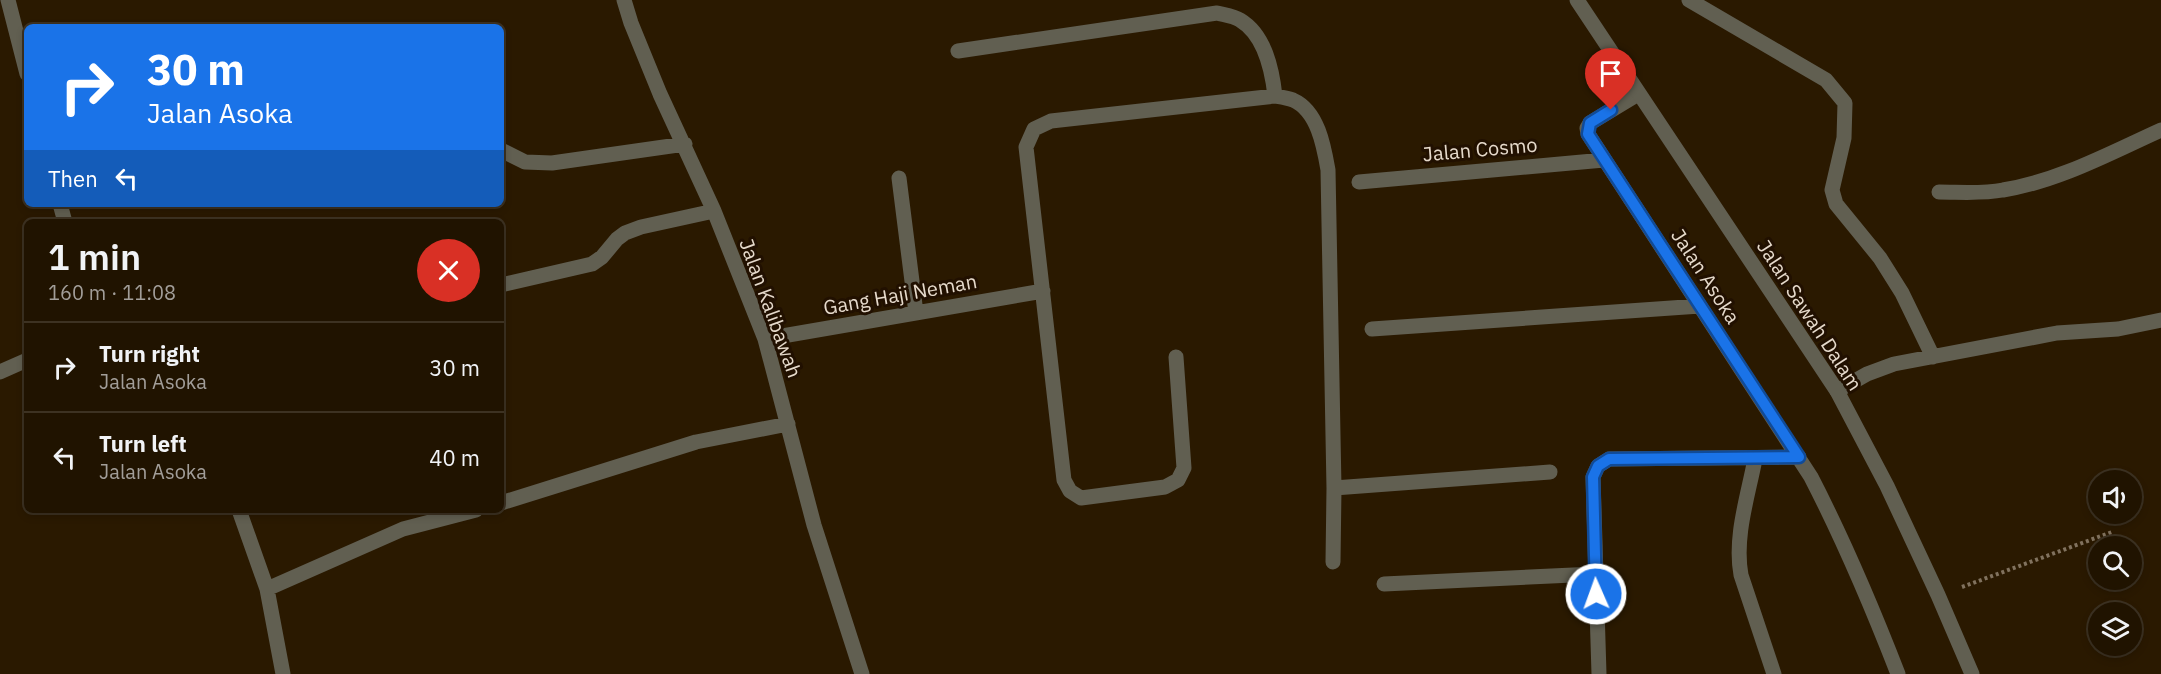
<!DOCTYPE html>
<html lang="en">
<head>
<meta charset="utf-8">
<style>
	body { margin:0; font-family:"IBM Plex Sans",sans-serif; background:#2d200f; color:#f1f3f6; height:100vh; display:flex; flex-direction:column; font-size:22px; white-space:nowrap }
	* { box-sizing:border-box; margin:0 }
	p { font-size:20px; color:#a29e99 }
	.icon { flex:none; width:33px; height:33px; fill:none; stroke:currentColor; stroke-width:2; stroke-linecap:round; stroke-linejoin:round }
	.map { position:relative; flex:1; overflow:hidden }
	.details { position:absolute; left:24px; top:219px; width:480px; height:294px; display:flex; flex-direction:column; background:#201300; border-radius:9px; box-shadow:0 3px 9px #0003,0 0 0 2px #3d3222 }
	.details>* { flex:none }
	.guide { position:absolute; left:24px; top:24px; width:480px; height:183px; border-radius:9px; box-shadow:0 3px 9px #0003,0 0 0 2px #3d3222; background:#1a73e8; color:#fff; overflow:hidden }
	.tools { position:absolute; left:2088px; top:470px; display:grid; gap:12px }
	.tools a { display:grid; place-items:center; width:54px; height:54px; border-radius:50%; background:#201300; box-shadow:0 3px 9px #0003,0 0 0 2px #3d3222; font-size:30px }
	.pin { position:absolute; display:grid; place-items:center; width:51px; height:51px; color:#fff; margin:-62px -26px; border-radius:50% 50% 50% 0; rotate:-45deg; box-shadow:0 0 6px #0007 }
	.pin .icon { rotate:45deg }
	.me { position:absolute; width:66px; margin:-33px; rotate:358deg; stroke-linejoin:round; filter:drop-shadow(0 0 4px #0008) }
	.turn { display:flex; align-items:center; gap:21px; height:126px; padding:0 24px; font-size:27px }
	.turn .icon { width:78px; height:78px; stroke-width:2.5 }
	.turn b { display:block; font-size:42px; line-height:51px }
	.then { display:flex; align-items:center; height:57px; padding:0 24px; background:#0003; gap:12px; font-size:22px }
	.round { display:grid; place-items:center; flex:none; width:63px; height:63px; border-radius:32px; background:#2d200f }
	.summary { display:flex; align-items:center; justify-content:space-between; height:102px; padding:0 24px }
	h1 { font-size:36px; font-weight:600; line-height:45px }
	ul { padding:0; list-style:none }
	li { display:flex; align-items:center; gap:18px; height:90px; padding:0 24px; border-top:2px solid #3d3222 }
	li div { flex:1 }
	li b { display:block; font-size:22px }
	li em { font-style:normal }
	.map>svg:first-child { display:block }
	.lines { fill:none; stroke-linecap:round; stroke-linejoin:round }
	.path { stroke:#81725e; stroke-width:4; stroke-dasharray:3 3; stroke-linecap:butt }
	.minor { stroke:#615f51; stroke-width:15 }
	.tertiary { stroke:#615f51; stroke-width:15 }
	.route-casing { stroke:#114b97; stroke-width:15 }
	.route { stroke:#1a73e8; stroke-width:10 }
	.labels { text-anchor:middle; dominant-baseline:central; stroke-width:6; stroke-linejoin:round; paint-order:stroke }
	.street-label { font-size:20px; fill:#e6dacb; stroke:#211000 }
</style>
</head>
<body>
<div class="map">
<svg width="2161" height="674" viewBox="0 0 2161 674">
	<rect width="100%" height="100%" fill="#2a1900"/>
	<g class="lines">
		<!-- path -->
		<path class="path" d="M1962,587L2112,532"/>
		<!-- minor -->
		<path class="minor" d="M8,0L27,74
			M624,0L631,23L660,94L714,211L765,339L814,525L862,674
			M1689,0L1826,80L1845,103L1844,138L1832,190L1836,204L1880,258L1902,293L1933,357
			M958,51L1217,13C1225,15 1234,16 1240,20C1265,35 1272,69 1275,96
			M1638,94L1590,123L1587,128L1588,134L1811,477C1844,541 1872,607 1898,674
			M501,150L525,162L552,163L685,144
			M899,178L916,313
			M1359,182L1604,160
			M1939,192C1960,192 1982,194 2003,190C2059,181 2110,153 2161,130
			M60,204L65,222
			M501,285L592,264L602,257L617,239L625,233L641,227L714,211
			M1372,329L1700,306
			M765,339L1043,291
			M1176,357L1184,468L1178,480L1165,487L1081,498L1070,491L1064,480L1026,147L1034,129L1051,121L1275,96C1281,97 1288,98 1293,100C1318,111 1324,147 1328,170L1334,488L1333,562
			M0,372L27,360
			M1837,391L1867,374L1894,364L2057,333L2118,329L2161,320
			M1755,459C1748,496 1734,537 1741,575L1774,674
			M1334,488L1550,472
			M501,503L696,442L788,424
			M239,510L267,589L283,674
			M1384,584L1595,574
			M267,589L403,529L476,510
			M1599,674L1593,477L1598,466L1609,459L1799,457"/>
		<!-- tertiary -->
		<path class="tertiary" d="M1577,0L1837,391L1887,486L1938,595L1972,674"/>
	</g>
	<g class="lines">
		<!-- route casing -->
		<g class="route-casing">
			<path id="route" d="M1596,594L1593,477L1598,466L1609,459L1799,457L1588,134L1590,123L1611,110"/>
		</g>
		<!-- route -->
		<use href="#route" class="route"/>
	</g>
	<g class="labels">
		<!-- street labels -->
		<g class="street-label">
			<text transform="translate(1480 149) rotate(-5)">Jalan Cosmo</text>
			<text transform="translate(1706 276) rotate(57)">Jalan Asoka</text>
			<text transform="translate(900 294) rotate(-10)">Gang Haji Neman</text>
			<text transform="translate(771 308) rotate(70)">Jalan Kalibawah</text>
			<text transform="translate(1810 315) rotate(57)">Jalan Sawah Dalam</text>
		</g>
	</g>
</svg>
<div class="tools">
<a><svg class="icon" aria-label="sound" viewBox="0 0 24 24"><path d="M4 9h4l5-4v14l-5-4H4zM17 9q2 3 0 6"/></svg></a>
<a><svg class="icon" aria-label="search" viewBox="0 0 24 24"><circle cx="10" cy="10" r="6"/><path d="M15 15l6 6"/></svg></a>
<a><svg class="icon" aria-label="layers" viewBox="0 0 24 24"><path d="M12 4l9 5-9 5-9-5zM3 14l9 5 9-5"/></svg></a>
</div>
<div class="pin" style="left:1611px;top:110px;background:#d93025"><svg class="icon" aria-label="arrive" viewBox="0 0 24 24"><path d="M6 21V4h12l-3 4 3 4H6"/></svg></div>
<svg class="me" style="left:1596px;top:594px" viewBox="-20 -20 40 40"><circle r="17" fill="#1a73e8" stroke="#fff" stroke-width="3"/><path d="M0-11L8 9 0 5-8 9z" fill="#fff"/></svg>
<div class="guide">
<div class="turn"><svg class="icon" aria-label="right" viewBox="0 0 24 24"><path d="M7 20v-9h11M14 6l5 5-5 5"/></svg><div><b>30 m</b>Jalan Asoka</div></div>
<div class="then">Then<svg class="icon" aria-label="left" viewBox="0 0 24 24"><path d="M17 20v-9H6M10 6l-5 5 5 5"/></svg></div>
</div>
<section class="details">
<div class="summary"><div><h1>1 min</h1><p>160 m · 11:08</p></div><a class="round" style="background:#d93025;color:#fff"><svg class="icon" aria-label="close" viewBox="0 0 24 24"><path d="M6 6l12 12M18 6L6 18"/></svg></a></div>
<ul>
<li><svg class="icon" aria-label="right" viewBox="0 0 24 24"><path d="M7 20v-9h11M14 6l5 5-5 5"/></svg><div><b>Turn right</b><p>Jalan Asoka</p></div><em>30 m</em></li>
<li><svg class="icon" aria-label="left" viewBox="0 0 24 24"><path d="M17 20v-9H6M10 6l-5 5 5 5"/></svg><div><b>Turn left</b><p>Jalan Asoka</p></div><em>40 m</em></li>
</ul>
</section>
</div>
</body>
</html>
